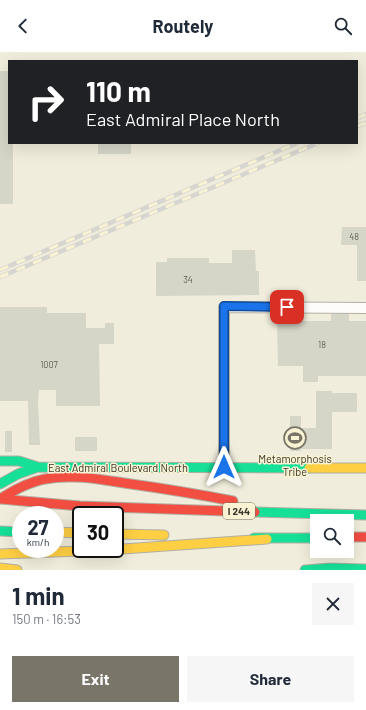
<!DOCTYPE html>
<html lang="en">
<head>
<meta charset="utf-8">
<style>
	body { margin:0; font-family:Barlow,sans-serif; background:#f6f6f7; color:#1f2937; height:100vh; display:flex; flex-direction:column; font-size:15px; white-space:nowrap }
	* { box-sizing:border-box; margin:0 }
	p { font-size:13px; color:#747a83 }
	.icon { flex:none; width:22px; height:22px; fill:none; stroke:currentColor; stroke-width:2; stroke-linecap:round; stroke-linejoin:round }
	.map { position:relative; height:518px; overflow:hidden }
	.sheet { display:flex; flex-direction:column; background:#fff; flex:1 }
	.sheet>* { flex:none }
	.top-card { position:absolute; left:8px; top:8px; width:350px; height:84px; border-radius:0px; box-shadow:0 4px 16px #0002; background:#202124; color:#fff; overflow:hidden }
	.buttons { position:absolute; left:310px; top:462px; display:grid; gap:8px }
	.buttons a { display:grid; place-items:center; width:44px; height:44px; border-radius:0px; background:#fff; box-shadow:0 4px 16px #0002; font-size:20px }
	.speed { position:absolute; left:12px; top:454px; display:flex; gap:8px; font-size:20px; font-weight:700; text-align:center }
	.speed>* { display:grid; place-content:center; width:52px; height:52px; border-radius:50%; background:#fff; box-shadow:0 4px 16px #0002; line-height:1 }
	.speed small { font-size:10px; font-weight:400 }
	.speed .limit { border:2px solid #111; border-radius:6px; background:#fff; color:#111 }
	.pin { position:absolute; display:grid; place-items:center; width:34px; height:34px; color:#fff; margin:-17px; border-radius:8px; box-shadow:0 2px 6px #0006 }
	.me { position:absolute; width:44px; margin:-22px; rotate:0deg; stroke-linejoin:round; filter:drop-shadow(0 0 3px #0008) }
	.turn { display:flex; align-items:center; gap:14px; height:84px; padding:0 12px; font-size:18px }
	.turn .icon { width:52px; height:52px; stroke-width:2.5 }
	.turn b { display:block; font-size:28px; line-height:34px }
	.round { display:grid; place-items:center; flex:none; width:42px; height:42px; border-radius:0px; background:#f6f6f7 }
	.summary { display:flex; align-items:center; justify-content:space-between; height:68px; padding:0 12px }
	h1 { font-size:24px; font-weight:700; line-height:30px }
	.primary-button { display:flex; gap:8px; margin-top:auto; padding:8px 12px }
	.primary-button a { flex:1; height:46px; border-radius:0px; background:#797568; color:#fff; font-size:16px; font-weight:700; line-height:46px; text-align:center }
	.primary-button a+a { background:#f6f6f7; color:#1f2937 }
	header { display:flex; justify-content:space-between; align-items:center; height:52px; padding:0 12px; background:#fff; font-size:18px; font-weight:700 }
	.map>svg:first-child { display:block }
	.building { fill:#d5d5c8 }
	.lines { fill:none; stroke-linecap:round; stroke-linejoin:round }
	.street-casing { stroke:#b2afa3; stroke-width:12 }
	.fast-casing { stroke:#b2afa3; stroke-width:11 }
	.slow-casing { stroke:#b2afa3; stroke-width:11 }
	.jam-casing { stroke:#b2afa3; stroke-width:11 }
	.street { stroke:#fdfcfa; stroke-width:10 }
	.fast { stroke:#16e098; stroke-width:9 }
	.slow { stroke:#ffcf43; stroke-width:9 }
	.jam { stroke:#f24e42; stroke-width:9 }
	.rail-casing { stroke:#d7d5d0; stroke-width:4.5 }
	.rail { stroke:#f9f3d4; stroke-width:3; stroke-dasharray:9; stroke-linecap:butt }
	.route-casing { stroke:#114b97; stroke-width:10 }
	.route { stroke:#1a73e8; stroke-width:7 }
	.labels { text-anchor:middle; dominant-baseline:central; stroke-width:3; stroke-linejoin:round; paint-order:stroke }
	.number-label { font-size:9px; fill:#615f53 }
	.shield { fill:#f9f3d4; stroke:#726e5d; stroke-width:1 }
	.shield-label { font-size:10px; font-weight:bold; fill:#38352a }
	.poi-label { font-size:11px; fill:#38352a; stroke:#f9f3d4 }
	.street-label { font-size:11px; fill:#38352a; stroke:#f9f3d4 }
</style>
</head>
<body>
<header><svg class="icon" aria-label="back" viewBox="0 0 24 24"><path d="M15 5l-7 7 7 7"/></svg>Routely<svg class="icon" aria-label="search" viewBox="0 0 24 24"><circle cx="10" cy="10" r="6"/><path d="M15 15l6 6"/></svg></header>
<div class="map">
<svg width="366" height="518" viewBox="0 0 366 518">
	<rect width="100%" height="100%" fill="#f1eddc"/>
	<!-- building -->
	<path class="building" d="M0,19H9V91H13V152H0Z
		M98,91H131V102H98Z
		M342,175H366V229H357V193H341Z
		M232,198H255L256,219H259V243L156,244V210H167V206H209V211H232Z
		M0,255H47V261H86V276H105V271H114V292H99L100,354H56V338H39L38,349L40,393H29L28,349H0Z
		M331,262H349V269H366V324H318V330H303V314H278L277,269H331Z
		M316,339H332V341H357V360H332V397H301V399H290V364H301V376H316Z
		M5,379H12V400H5Z
		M75,385H97V399H75Z"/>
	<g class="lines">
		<!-- street casing -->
		<g class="street-casing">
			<path id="street" d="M224,415V255L366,256"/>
		</g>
		<!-- fast casing -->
		<g class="fast-casing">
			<path id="fast" d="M0,409H19L38,415L309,416
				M0,432L18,422L38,415
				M255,460L366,463
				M0,479L21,480
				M254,486H317
				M305,518L330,516L366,517"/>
		</g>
		<!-- slow casing -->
		<g class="slow-casing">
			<path id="slow" d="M309,416H366
				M55,480L81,481
				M115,482L164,483
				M0,502L108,498L267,487
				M0,516L17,518"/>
		</g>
		<!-- jam casing -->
		<g class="jam-casing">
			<path id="jam" d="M0,447L80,454L255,460
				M0,447C14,438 28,430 45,427C71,422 98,427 124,431C160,436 197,442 233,449
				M347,485H366"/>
		</g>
		<!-- street -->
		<use href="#street" class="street"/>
		<!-- fast -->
		<use href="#fast" class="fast"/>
		<!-- slow -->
		<use href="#slow" class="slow"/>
		<!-- jam -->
		<use href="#jam" class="jam"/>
		<!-- rail casing -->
		<g class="rail-casing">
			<path id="rail" d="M357,66L366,62
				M357,74L366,71
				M0,218L297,91
				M0,225L318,91"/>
		</g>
		<!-- rail -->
		<use href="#rail" class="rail"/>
	</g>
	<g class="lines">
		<!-- route casing -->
		<g class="route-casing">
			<path id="route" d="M224,415V254L287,255"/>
		</g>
		<!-- route -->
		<use href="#route" class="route"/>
	</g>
	<!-- icons -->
	<defs>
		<g id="stadium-ring" transform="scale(1.15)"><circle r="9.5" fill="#f9f3d4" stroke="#797568" stroke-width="1.5"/><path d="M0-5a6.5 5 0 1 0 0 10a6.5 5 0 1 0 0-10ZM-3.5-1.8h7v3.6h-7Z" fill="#797568"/></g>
	</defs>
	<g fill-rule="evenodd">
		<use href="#stadium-ring" x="295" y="386"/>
	</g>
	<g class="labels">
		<!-- number labels -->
		<g class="number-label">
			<text x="354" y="184">48</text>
			<text x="188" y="227">34</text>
			<text x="322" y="292">18</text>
			<text x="49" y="312">1007</text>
		</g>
		<!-- shield labels -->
		<rect class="shield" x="223" y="451" width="32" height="16" rx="3"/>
		<g class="shield-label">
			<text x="239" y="459">I 244</text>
		</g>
		<!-- poi labels -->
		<g class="poi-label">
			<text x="295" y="406">Metamorphosis<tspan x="295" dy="13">Tribe</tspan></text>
		</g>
		<!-- street labels -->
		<g class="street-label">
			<text x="118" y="415">East Admiral Boulevard North</text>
		</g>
	</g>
</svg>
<div class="buttons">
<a><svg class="icon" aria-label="search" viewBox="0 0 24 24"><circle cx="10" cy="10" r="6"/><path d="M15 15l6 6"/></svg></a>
</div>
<div class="speed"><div>27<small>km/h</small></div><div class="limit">30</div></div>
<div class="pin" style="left:287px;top:255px;background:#d93025"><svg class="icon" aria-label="arrive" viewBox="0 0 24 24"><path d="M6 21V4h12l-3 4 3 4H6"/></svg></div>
<svg class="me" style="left:224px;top:415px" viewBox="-20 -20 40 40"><path d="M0-17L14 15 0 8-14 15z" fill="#1a73e8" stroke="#fff" stroke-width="4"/></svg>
<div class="top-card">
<div class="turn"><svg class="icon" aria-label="right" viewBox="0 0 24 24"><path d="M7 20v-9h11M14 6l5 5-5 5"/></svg><div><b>110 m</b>East Admiral Place North</div></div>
</div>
</div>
<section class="sheet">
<div class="summary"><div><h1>1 min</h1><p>150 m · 16:53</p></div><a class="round"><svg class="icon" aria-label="close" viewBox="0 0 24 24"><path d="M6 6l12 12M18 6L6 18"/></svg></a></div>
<div class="primary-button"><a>Exit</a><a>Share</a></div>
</section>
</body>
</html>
